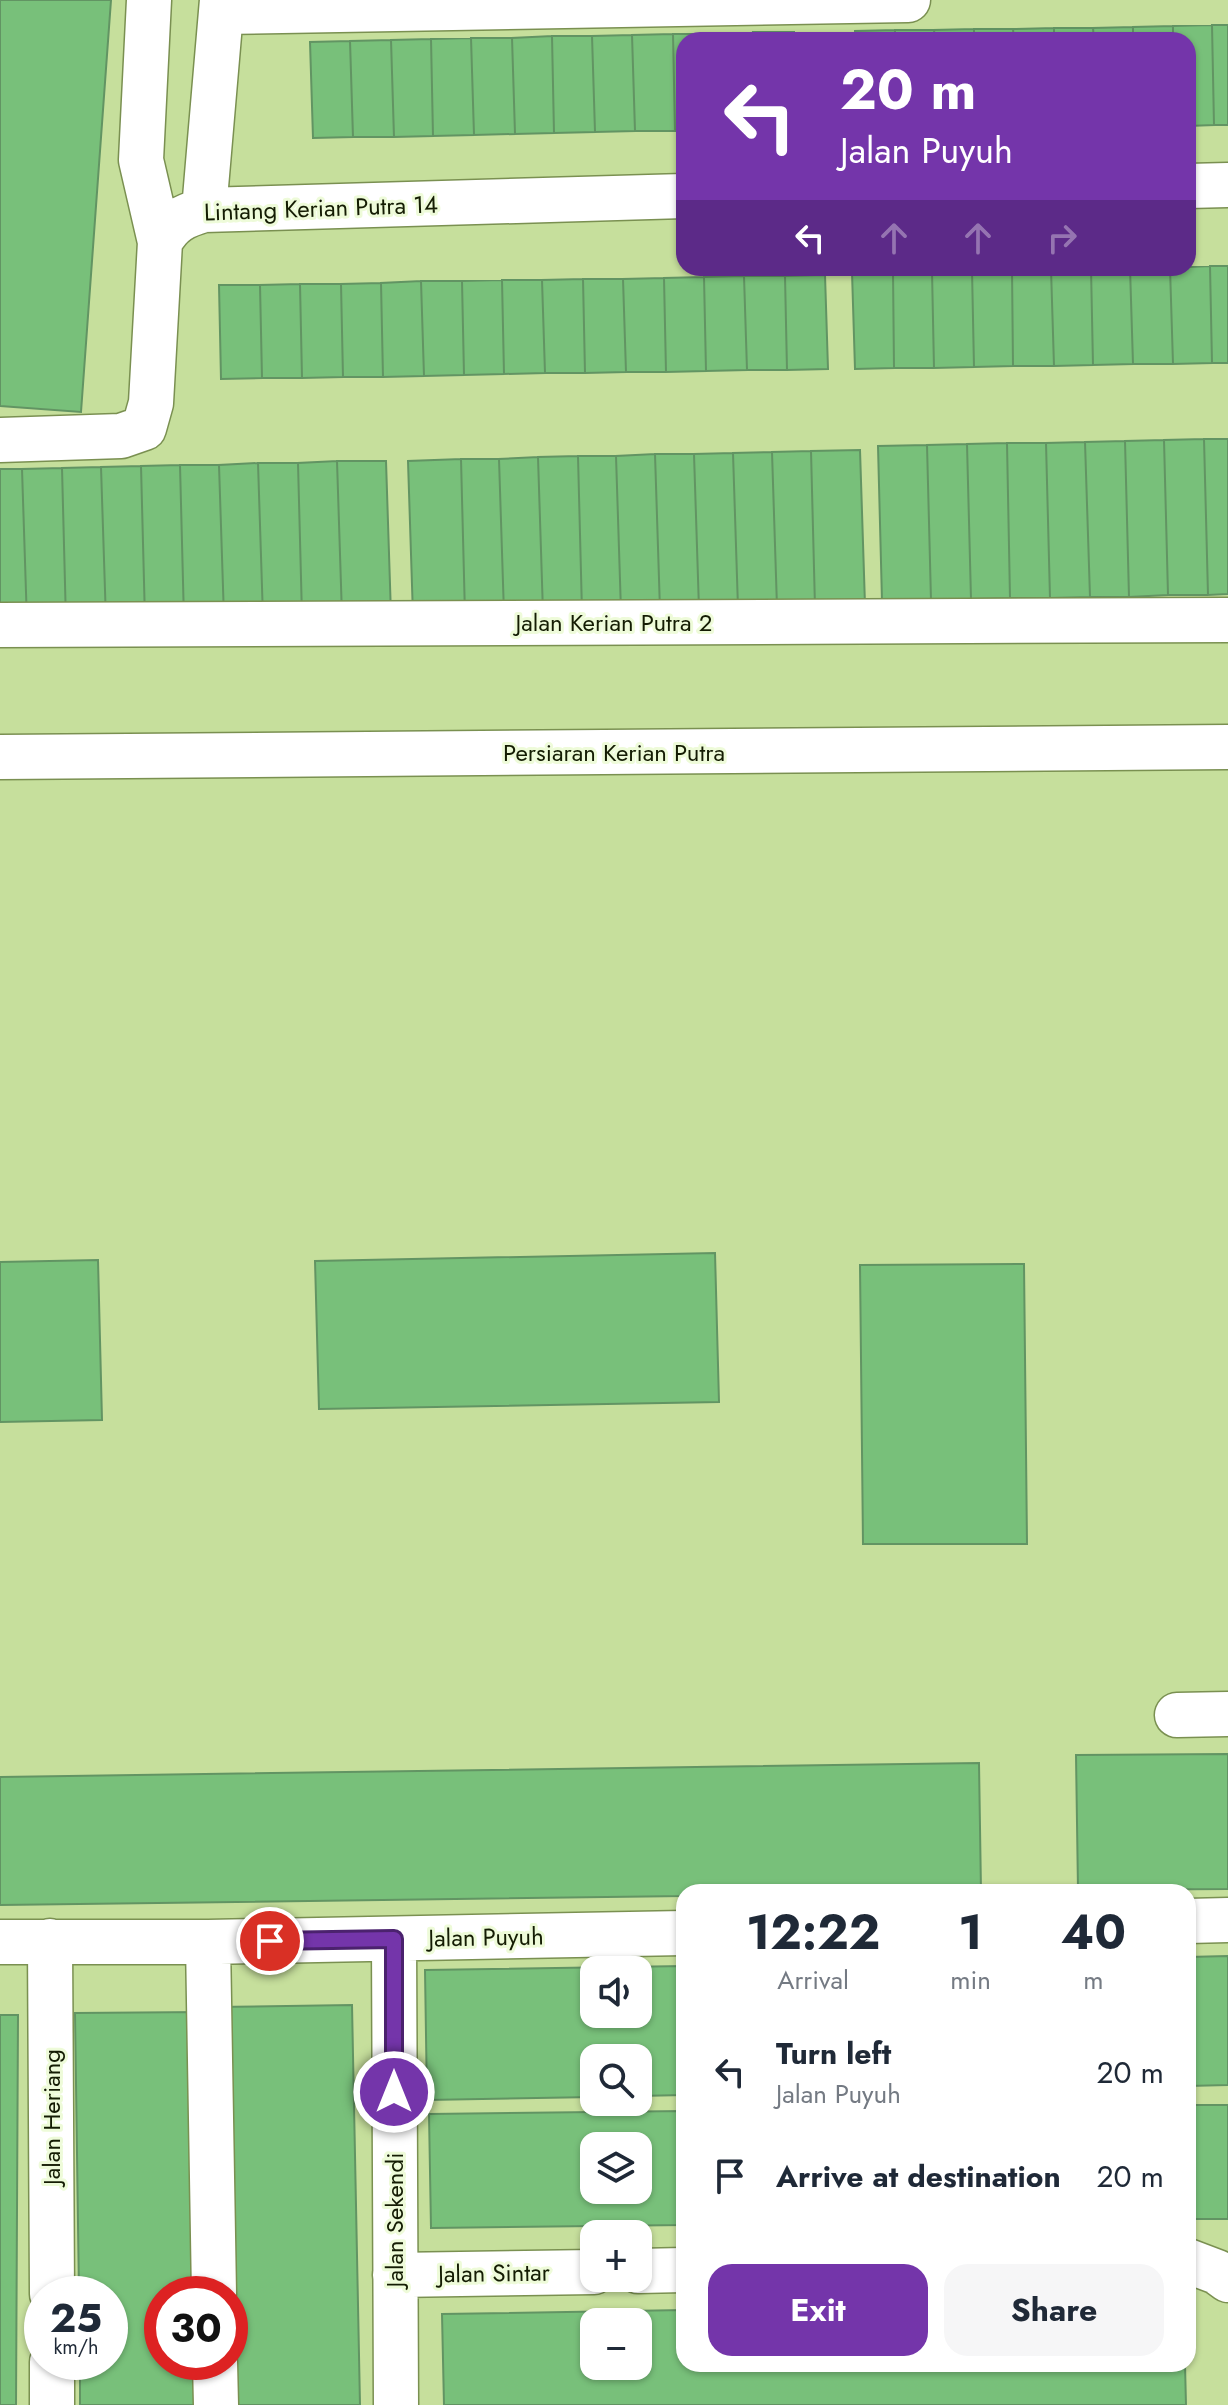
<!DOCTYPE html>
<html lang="en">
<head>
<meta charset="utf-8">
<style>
	body { margin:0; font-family:Jost,sans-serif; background:#f6f6f7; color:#1f2937; height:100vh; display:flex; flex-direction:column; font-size:30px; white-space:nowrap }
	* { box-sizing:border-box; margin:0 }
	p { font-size:26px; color:#747a83 }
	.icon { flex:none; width:44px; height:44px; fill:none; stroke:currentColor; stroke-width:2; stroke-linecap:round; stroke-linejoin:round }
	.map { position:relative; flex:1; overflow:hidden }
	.sheet { position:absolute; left:676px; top:1884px; width:520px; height:488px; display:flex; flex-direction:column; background:#fff; border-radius:24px; box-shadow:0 2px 6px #0004 }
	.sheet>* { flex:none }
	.top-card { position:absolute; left:676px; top:32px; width:520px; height:244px; border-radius:24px; box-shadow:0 2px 6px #0004; background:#7435aa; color:#fff; overflow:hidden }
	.buttons { position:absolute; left:580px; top:1956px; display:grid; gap:16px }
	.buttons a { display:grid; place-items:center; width:72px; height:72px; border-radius:16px; background:#fff; box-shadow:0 2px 6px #0004; font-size:40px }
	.speed { position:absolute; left:24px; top:2276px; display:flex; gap:16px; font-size:40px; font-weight:700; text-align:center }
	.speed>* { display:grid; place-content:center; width:104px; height:104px; border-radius:50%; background:#fff; box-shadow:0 2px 6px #0004; line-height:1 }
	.speed small { font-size:20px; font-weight:400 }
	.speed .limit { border:12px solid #d22; background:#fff; color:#111 }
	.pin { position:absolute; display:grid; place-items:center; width:68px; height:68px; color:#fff; margin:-34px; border:4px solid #fff; border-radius:50%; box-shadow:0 2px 8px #0007 }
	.me { position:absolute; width:88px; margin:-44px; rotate:0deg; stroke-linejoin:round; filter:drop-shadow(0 0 6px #0008) }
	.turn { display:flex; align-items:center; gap:28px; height:168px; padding:0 32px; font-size:36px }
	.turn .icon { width:104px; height:104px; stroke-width:2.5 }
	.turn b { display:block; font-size:56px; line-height:68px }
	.lanes { display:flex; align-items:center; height:76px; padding:0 32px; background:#0003; justify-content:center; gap:40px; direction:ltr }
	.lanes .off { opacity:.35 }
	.eta { display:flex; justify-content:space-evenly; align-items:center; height:136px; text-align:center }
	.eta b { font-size:48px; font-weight:700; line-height:56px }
	.button { display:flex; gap:16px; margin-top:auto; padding:16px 32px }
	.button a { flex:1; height:92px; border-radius:24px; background:#7435aa; color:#fff; font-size:32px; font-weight:700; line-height:92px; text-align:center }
	.button a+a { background:#f6f6f7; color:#1f2937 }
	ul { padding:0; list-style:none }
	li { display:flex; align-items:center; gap:24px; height:104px; padding:0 32px }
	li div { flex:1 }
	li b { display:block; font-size:30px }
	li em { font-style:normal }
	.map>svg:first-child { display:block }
	.building { fill:#78c07a; stroke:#629463; stroke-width:2; fill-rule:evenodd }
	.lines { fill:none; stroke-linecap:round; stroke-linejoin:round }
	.minor-casing { stroke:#7a9051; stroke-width:47 }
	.minor { stroke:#fff; stroke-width:44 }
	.route-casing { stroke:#4b226e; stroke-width:20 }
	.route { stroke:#7435aa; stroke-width:14 }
	.labels { text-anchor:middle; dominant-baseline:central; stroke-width:6; stroke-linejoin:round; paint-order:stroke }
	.street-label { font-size:24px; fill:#141c03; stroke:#eefbd9 }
</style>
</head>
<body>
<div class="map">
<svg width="1228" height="2405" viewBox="0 0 1228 2405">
	<rect width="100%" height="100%" fill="#c6df9c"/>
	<!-- building -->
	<path class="building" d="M0,0H111L81,412L0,406Z
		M1212,25H1228V125H1214Z
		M1212,25L1214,125L1188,126V40H1173V26Z
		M1173,26V40H1133V27Z
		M1133,27V40H1094L1093,28Z
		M1054,28H1093L1094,40H1054Z
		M1054,28V40H1014L1013,29Z
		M974,29H1013L1014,40H974Z
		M974,29V40H935L934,30Z
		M895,30V40H855V31Z
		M895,30H934L935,40H895Z
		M753,32H794V40H754Z
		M753,32L754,40H713V34Z
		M673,34H713V40H684V131H675Z
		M673,34L675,131H635L632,35Z
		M632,35L635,131L595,132L592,36Z
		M552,36H592L595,132L554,133Z
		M552,36L554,133L515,134L512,38Z
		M471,38H512L515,134L474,135Z
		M471,38L474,135L433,136L431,39Z
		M431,39L433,136L394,137L391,40Z
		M391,40L394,137H353L350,41Z
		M350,41L353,137L313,138L310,42Z
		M1210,266L1212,363L1173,364L1170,268Z
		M1210,266H1228V363H1212Z
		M1091,268L1093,365L1054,366L1051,269Z
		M1091,268H1130L1133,364L1093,365Z
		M1130,268H1170L1173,364H1133Z
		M1012,269L1013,366L974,367L972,270Z
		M1012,269H1051L1054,366H1013Z
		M972,270L974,367L934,368L932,271Z
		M932,271L934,368H894L893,272Z
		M852,272H893L894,368L855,369Z
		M825,275L828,369L787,370L785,276Z
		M744,276L747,370L706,371L704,277Z
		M744,276H785L787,370H747Z
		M704,277L706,371L666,372L664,278Z
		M664,278L666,372H626L623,279Z
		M583,279L585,373H545L542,280Z
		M583,279H623L626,372L585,373Z
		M502,280L504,374L464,375L462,281Z
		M502,280H542L545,373L504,374Z
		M421,281L424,376L383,377L381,283Z
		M421,281H462L464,375L424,376Z
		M381,283L383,377H343L341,284Z
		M300,284L302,378H262L260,285Z
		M300,284H341L343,377L302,378Z
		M219,285H260L262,378L221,379Z
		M1204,439L1208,595H1168L1164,440Z
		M1204,439H1228V594L1208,595Z
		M1164,440L1168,595L1129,597L1125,441Z
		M1125,441L1129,597H1090L1085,442Z
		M1085,442L1090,597L1050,598L1046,443Z
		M1007,443L1010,598L971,599L967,444Z
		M1007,443H1046L1050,598H1010Z
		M967,444L971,599L931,600L927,445Z
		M927,445L931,600L882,601L878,446Z
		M860,450L865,605L815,607L811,451Z
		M811,451L815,607H777L772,452Z
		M772,452L777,607L738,608L733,453Z
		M733,453L738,608L699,609L694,454Z
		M655,454L660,610L621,611L616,456Z
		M655,454H694L699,609L660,610Z
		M578,456L582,612L543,613L538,457Z
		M578,456H616L621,611L582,612Z
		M538,457L543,613L504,614L499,459Z
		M461,459L465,615L413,616L408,461Z
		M461,459H499L504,614L465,615Z
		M337,461L342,616H302L298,463Z
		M337,461H386L391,615L342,616Z
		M258,463L263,618H224L219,465Z
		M258,463H298L302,616L263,618Z
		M180,465L184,620H145L141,466Z
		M180,465H219L224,618L184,620Z
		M141,466L145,620L106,621L101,467Z
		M101,467L106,621L66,622L62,468Z
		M62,468L66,622L27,623L22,469Z
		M0,469H22L27,623H0Z
		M715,1253L719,1402L319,1409L315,1261Z
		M98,1260L102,1420L0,1422V1262Z
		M1024,1264L1027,1544H863L860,1265Z
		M1228,1754V1889L1078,1890L1076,1755Z
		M979,1763L981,1892H684V1896L0,1905V1777Z
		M1228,1956V2085L1188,2086V1957Z
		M684,1966V2095L638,2096V2058H594V2097L427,2100L425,1970ZM594,1970H638V2014H594Z
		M352,2005L360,2405H223L230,2362V2294L215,2007Z
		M204,2012L209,2294H162V2362H210V2405H80V2362H110V2294H79L75,2013Z
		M0,2015H18L16,2405H0Z
		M1188,2105H1228V2219H1188Z
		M684,2111V2225L431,2228L429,2114ZM594,2146H638V2190H594Z
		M684,2310V2364H1185L1186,2405H444L442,2314ZM594,2322H638V2366H594Z"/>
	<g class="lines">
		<!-- minor casing -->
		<g class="minor-casing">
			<path id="minor" d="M149,0L141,160L160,242
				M221,12L908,0
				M1188,186L1228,185
				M204,210L222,0
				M0,440L121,436L144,428L151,403L160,242C171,222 183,216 204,210L684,196
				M0,625L1228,620
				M0,757L1228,747
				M1177,1715L1228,1714
				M1188,1921L1228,1920
				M394,1939L396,2405
				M50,1941L52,2294
				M0,1942H208L684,1933
				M208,1942L214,2294
				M1188,2261L1217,2272L1228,2280
				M638,2271L684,2270
				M395,2275L594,2272
				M52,2362V2405
				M215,2362L216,2405"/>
		</g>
		<!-- minor -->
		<use href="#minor" class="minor"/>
	</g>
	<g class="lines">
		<!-- route casing -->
		<g class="route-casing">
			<path id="route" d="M270,1941L394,1939V2092"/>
		</g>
		<!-- route -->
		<use href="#route" class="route"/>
	</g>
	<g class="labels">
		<!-- street labels -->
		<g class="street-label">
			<text transform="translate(321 208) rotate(-2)">Lintang Kerian Putra 14</text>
			<text x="614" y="622">Jalan Kerian Putra 2</text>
			<text x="614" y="752">Persiaran Kerian Putra</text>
			<text transform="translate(486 1937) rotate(-1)">Jalan Puyuh</text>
			<text transform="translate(51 2117) rotate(-90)">Jalan Heriang</text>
			<text transform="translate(394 2220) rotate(-90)">Jalan Sekendi</text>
			<text transform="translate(494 2273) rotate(-1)">Jalan Sintar</text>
		</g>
	</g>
</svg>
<div class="buttons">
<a><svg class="icon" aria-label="sound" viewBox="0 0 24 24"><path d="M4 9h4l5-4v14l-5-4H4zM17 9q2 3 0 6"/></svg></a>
<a><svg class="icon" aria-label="search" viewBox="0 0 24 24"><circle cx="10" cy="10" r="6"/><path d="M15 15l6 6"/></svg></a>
<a><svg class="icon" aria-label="layers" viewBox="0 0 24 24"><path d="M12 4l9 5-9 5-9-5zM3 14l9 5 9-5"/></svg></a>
<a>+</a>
<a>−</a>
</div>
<div class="speed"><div>25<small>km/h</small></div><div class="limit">30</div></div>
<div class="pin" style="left:270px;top:1941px;background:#d93025"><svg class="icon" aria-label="arrive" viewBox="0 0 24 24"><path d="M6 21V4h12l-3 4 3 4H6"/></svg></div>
<svg class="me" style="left:394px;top:2092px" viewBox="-20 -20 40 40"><circle r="17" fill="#7435aa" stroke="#fff" stroke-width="3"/><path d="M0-11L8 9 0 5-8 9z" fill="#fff"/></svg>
<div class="top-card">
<div class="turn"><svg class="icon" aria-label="left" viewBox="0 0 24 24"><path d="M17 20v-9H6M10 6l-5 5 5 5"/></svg><div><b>20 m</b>Jalan Puyuh</div></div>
<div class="lanes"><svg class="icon" aria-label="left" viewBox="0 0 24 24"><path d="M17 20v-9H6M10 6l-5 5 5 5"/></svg><svg class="icon off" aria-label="ahead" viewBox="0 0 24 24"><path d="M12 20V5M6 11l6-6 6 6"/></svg><svg class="icon off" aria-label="ahead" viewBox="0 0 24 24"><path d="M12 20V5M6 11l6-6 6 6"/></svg><svg class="icon off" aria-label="right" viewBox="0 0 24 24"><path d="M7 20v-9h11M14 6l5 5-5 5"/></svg></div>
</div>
<section class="sheet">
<div class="eta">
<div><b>12:22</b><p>Arrival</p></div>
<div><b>1</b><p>min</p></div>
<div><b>40</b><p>m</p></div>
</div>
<ul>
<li><svg class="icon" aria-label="left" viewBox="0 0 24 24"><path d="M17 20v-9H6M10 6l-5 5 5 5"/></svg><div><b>Turn left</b><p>Jalan Puyuh</p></div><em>20 m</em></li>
<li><svg class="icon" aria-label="arrive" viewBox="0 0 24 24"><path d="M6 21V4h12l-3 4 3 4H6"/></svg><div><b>Arrive at destination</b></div><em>20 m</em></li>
</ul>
<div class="button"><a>Exit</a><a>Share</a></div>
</section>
</div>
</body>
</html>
